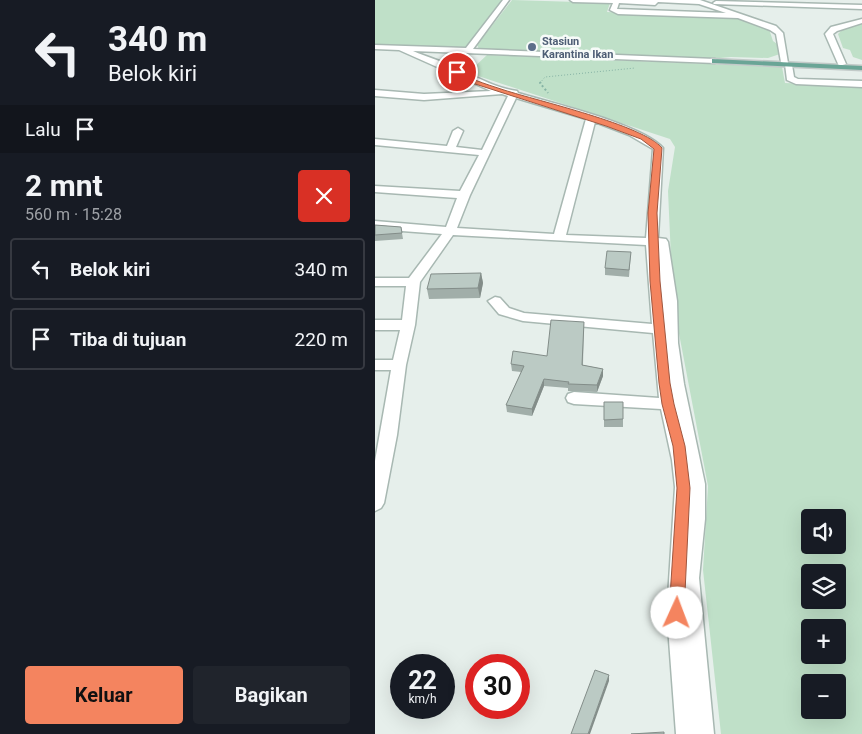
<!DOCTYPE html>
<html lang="id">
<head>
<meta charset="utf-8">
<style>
	body { margin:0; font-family:Roboto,sans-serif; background:#20242c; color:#f1f3f6; height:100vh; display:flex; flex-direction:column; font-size:19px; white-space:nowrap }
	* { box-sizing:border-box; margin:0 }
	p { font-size:16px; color:#9ea1a6 }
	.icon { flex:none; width:28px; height:28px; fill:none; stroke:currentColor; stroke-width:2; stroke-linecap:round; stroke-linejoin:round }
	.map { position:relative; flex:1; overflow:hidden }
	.panel { display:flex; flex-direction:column; background:#171b24; width:375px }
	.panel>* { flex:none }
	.hud { background:#171b24; color:#f1f3f6; overflow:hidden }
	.buttons { position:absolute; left:426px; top:509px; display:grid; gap:10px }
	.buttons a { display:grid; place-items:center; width:45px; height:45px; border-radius:5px; background:#171b24; box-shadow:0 5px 20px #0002; font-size:25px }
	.speed { position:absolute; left:15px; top:654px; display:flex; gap:10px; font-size:25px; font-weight:700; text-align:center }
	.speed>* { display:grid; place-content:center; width:65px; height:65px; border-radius:50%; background:#171b24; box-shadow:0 5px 20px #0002; line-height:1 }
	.speed small { font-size:12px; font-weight:400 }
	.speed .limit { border:8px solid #d22; background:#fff; color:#111 }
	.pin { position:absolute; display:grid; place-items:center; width:42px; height:42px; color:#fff; margin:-21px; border:2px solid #fff; border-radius:50%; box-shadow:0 1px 5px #0007 }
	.me { position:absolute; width:55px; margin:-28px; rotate:2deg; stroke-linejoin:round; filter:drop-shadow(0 0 4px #0008) }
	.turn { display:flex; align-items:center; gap:18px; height:105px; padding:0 25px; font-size:22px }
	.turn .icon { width:65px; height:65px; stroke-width:2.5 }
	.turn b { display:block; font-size:35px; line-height:42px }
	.then { display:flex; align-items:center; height:48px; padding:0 25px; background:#0003; gap:10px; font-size:19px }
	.round { display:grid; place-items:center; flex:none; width:52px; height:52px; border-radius:5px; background:#20242c }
	.summary { display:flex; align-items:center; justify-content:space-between; height:85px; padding:0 25px }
	h1 { font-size:30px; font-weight:700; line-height:38px }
	.cta { display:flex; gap:10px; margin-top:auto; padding:10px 25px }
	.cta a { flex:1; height:58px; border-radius:5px; background:#f4845f; color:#111; font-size:20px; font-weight:700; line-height:58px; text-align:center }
	.cta a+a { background:#20242c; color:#f1f3f6 }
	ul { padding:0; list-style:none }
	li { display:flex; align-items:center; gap:15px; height:62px; margin:0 10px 8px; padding:0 15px; border:2px solid #363941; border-radius:5px }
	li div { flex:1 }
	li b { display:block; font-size:19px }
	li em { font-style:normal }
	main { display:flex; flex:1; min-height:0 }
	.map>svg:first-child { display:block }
	.green { fill:#bfe0c8; fill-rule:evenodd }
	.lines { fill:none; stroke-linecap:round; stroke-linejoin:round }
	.minor-casing { stroke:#a8b8b2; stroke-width:3 }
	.major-casing { stroke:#c2cac8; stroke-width:3 }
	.path-far1 { stroke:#86b3a5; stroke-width:1; stroke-dasharray:1 2; stroke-linecap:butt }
	.path { stroke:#86b3a5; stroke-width:2; stroke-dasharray:2 2.5; stroke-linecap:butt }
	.minor { fill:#fff; fill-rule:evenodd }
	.major { fill:#6aa596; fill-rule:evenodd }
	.wall { fill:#a1aea9 }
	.shaded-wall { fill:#838d89 }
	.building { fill:#bbcac4; stroke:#838d89 }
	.route { fill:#f4845f; stroke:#9f563e }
	.service-dot { fill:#5c6f8a; stroke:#f7fbf9; stroke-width:2 }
	.labels { text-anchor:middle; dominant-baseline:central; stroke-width:5; stroke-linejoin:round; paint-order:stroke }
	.far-service-label { font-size:11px; font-weight:bold; fill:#4e5e75; stroke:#f7fbf9; text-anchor:start }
</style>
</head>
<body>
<main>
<section class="panel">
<div class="hud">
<div class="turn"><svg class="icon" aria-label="left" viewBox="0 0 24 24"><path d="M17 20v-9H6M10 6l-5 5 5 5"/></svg><div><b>340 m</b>Belok kiri</div></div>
<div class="then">Lalu<svg class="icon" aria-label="arrive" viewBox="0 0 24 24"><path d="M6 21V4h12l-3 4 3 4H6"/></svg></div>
</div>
<div class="summary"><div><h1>2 mnt</h1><p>560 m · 15:28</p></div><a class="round" style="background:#d93025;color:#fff"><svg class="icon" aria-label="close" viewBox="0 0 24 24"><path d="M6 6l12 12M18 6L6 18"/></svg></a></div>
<ul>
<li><svg class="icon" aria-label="left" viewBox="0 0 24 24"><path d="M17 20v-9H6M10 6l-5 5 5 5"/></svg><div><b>Belok kiri</b></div><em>340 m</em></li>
<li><svg class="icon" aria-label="arrive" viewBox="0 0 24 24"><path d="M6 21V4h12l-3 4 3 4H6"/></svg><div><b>Tiba di tujuan</b></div><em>220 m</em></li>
</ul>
<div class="cta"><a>Keluar</a><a>Bagikan</a></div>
</section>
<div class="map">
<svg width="487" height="734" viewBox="0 0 487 734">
	<rect width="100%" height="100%" fill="#e6efeb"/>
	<!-- green -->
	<path class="green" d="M0,0H130L95,46L82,49L0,45Z
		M137,0L235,3L232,12L364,17L394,29L398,41L405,46V54L393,58L356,57L323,60L104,49L102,45Z
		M487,23V60L478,57L475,50L468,48L463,34L467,30Z
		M112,55L407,67L410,83L487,86V734H346L328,570L333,486L298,302L293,191L300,147L295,139L97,74L96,70ZM435,518H462V545H435ZM435,572H462V600H435ZM435,628H462V655H435ZM435,682H462V710H435Z"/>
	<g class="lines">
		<!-- minor casing -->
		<g class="minor-casing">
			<path id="minor" d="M128,0H134L98,49L340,59L344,61L340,63L38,51C52,57 67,61 81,68C102,77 120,88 142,91L143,93C176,103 267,124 288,148L283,238L291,239L293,242L302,301L303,343L309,384L330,484V519L324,578L339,734H301L292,613L300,487L297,460L286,409L199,404L193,402L191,398L193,394L199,392L284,398L278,333L148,321L124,314L113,301L120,297L125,298L134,308L149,313L277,324L271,245L78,235L45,282L40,325L31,365L22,435L9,503L6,508L0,511V461L16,370H0V360H18L25,330H0V320H27L31,286H0V278H34L67,234L0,229V221L71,227L82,198L0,192V186L85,191L104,155L0,145V139L72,146L78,131L83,128L88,131L81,147L107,150L133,96L127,94L49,100L0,96V90L49,94L116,91L24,50L0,49V45L91,48ZM141,98L211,119L179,234L82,228L95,195ZM220,122L254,135L278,149L271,238L191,235Z
				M195,0H325L401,26L408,33L413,63L417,65L419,77L423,79L487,81V87L421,84L412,80L410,64L406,62L401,34L395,30L363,18L243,14L235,10L238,3L198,2ZM283,2L324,4L351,13L242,9L244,3L280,5Z
				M341,1L487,5V9L339,4L338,3Z
				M487,19V23L462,31L458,34L471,64L464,66L450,34L456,27Z"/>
		</g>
		<!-- major casing -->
		<g class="major-casing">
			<path id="major" d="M337,59L487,66V70L340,63H337Z"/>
		</g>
		<!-- path-far1 -->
		<path class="path-far1" d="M165,83L170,77L260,68"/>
		<!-- path -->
		<path class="path" d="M166,82L165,83L173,93"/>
		<!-- minor -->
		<use href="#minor" class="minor"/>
		<!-- major -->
		<use href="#major" class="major"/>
	</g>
	<!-- wall -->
	<path class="wall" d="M0,225L26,227L28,239L0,241Z
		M256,252L254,277L230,275V268Z
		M106,273L108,283L105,298L54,299L52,289Z
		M209,322L208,365L228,369V376L222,392L196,391H193V388L169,386L157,416L132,412L131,405L146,372L137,371L136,364L172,356Z
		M229,402H248V427H229Z"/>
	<!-- shaded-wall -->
	<path class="shaded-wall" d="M106,273L108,283L105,298L103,288Z
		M228,369V376L222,392V385Z
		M169,379V386L157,416V409Z
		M234,675V681L215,734H213Z"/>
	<!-- building -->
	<path class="building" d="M0,225L26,227L27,233L0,235Z
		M232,251L256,252L254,270L230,268Z
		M106,273L103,288L52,289L56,274Z
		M176,320L209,322L207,365L228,369L222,385L195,384H193L194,382L169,379L157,409L131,405L149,366L136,364L138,351L172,356Z
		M229,402H248V419L229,420Z
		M220,670L234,675L213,734H196Z
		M289,732V734H256Z"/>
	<!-- route -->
	<path class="route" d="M80,70C88,70 93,77 100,80C110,84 120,87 129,90C163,101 268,125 287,148L282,213L285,281L295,383L299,404L310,446L315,488L309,613L307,618L302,620L296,618L294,613L302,488L298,446L287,404L284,383L275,281L273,213L279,149L266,139L231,126L94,82L80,73Z"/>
	<!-- markers -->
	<circle class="service-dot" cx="157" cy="47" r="5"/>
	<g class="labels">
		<!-- far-service labels -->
		<g class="far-service-label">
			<text x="167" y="41">Stasiun<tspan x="167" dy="13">Karantina Ikan</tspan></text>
		</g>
	</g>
</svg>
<div class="buttons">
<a><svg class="icon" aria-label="sound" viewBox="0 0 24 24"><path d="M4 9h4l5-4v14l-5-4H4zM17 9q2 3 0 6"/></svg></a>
<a><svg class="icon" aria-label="layers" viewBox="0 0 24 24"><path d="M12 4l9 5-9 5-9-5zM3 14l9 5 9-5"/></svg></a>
<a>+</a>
<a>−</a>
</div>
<div class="speed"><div>22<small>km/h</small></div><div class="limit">30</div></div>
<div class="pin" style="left:82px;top:72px;background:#d93025"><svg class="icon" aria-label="arrive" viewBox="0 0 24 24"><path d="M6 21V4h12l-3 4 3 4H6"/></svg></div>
<svg class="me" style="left:302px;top:613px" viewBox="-20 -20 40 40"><circle r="19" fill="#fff"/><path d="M0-13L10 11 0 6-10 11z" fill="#f4845f"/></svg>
</div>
</main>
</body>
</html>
